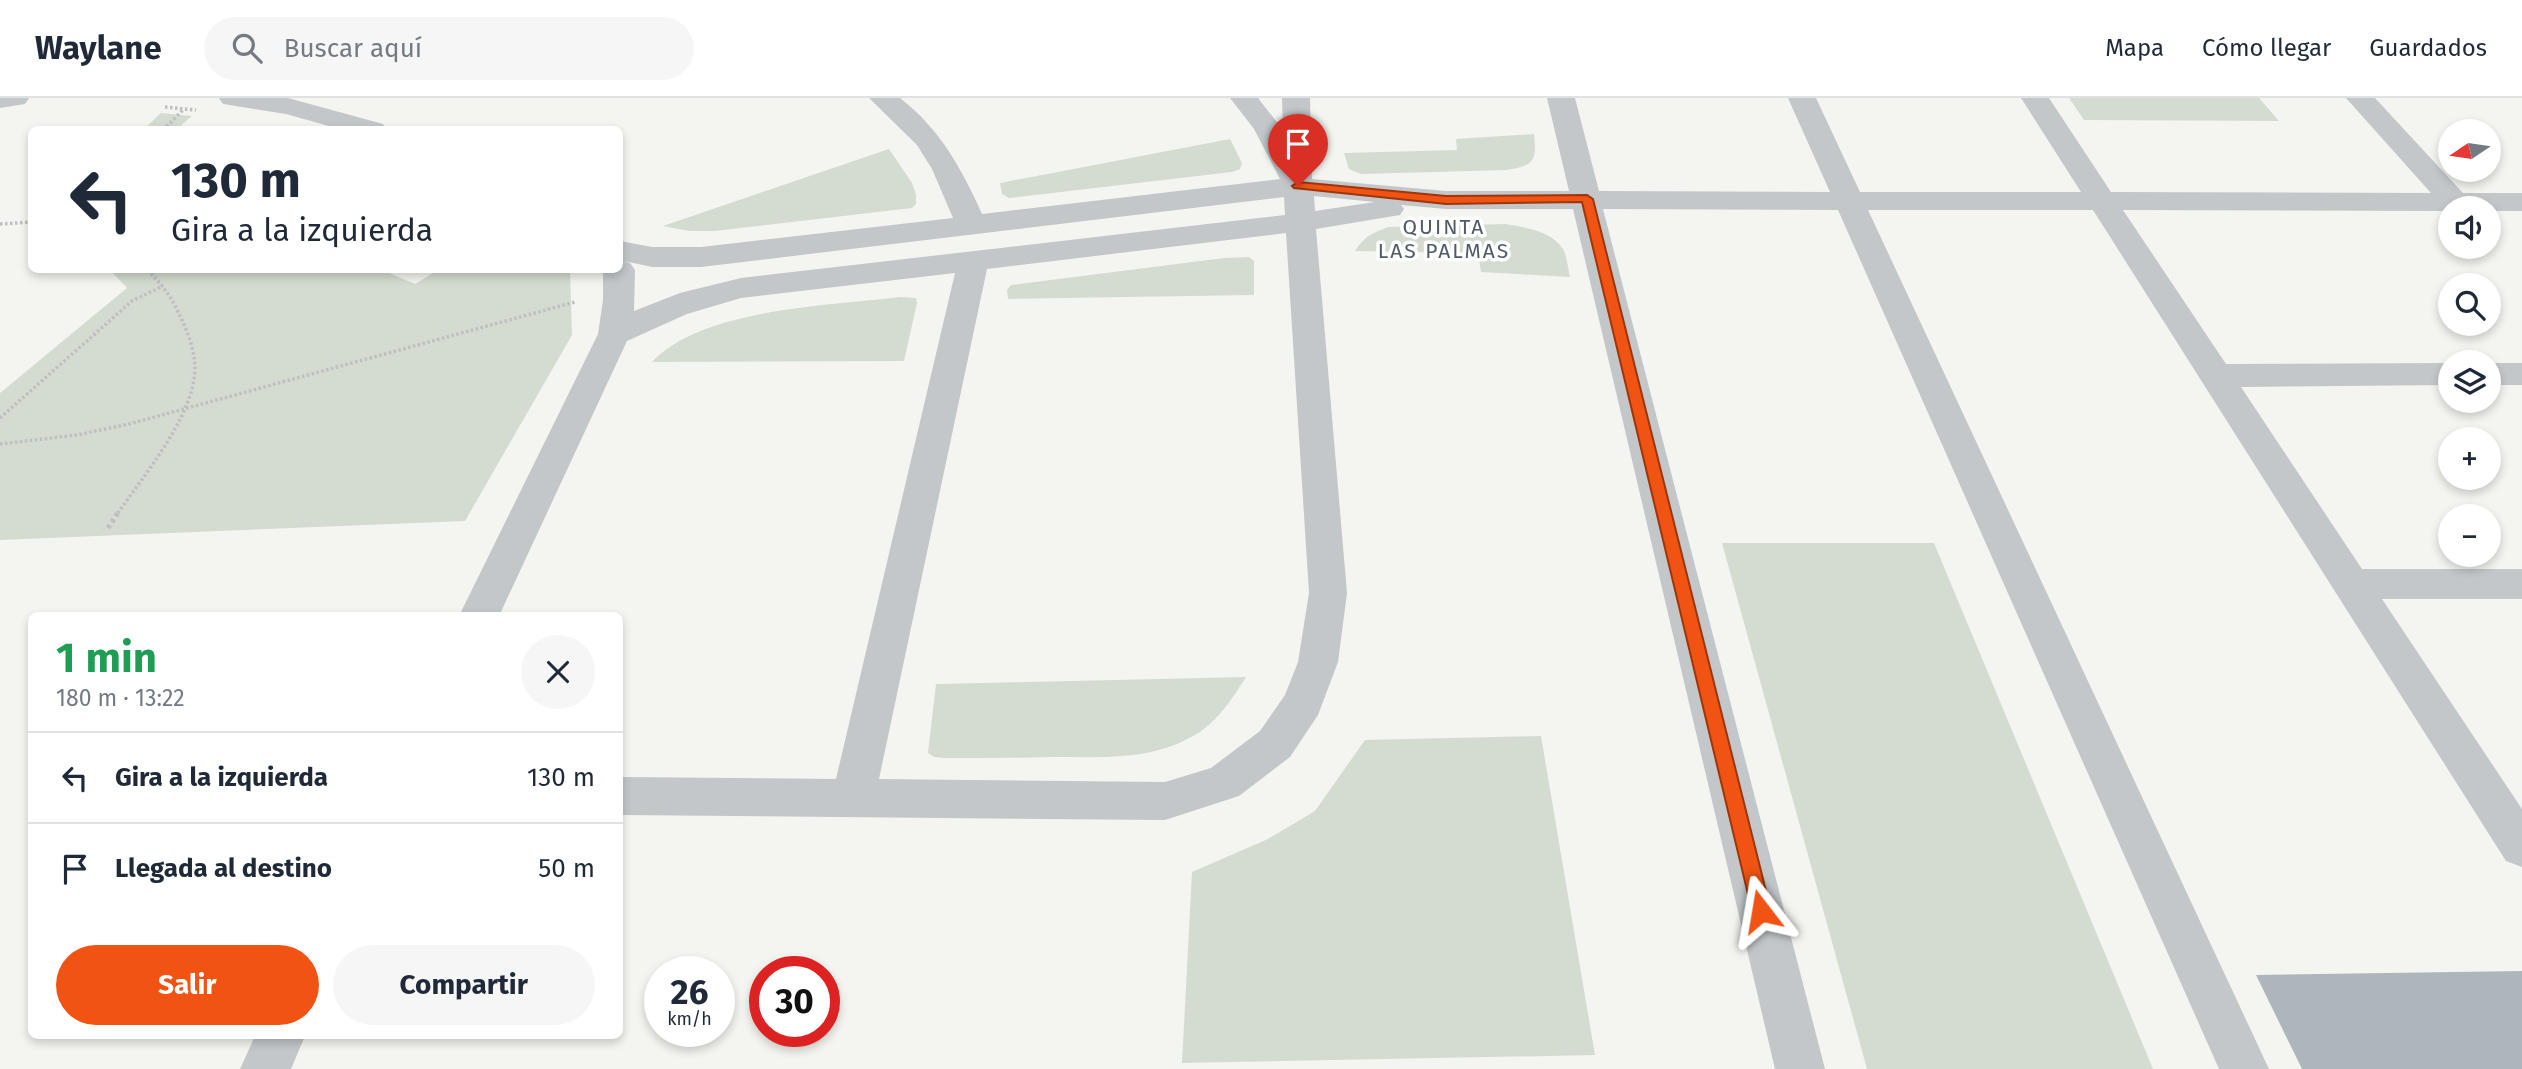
<!DOCTYPE html>
<html lang="es">
<head>
<meta charset="utf-8">
<style>
	body { margin:0; font-family:"Fira Sans",sans-serif; background:#f6f6f7; color:#1f2937; height:100vh; display:flex; flex-direction:column; font-size:26px; white-space:nowrap }
	* { box-sizing:border-box; margin:0 }
	p { font-size:23px; color:#747a83 }
	.icon { flex:none; width:38px; height:38px; fill:none; stroke:currentColor; stroke-width:2; stroke-linecap:round; stroke-linejoin:round }
	.map { position:relative; flex:1; overflow:hidden }
	.details { position:absolute; left:28px; top:514px; width:595px; height:427px; display:flex; flex-direction:column; background:#fff; border-radius:10px; box-shadow:0 4px 10px #0003 }
	.details>* { flex:none }
	.hud { position:absolute; left:28px; top:28px; width:595px; height:147px; border-radius:10px; box-shadow:0 4px 10px #0003; background:#fff; color:#1f2937; overflow:hidden }
	.needle { width:46px; rotate:257deg }
	.buttons { position:absolute; left:2438px; top:21px; display:grid; gap:14px }
	.buttons a { display:grid; place-items:center; width:63px; height:63px; border-radius:50%; background:#fff; box-shadow:0 4px 10px #0003; font-size:35px }
	.speed { position:absolute; left:644px; top:858px; display:flex; gap:14px; font-size:35px; font-weight:700; text-align:center }
	.speed>* { display:grid; place-content:center; width:91px; height:91px; border-radius:50%; background:#fff; box-shadow:0 4px 10px #0003; line-height:1 }
	.speed small { font-size:18px; font-weight:400 }
	.speed .limit { border:10px solid #d22; background:#fff; color:#111 }
	.pin { position:absolute; display:grid; place-items:center; width:60px; height:60px; color:#fff; margin:-72px -30px; border-radius:50% 50% 50% 0; rotate:-45deg; box-shadow:0 0 7px #0007 }
	.pin .icon { rotate:45deg }
	.me { position:absolute; width:77px; margin:-38px; rotate:346deg; stroke-linejoin:round; filter:drop-shadow(0 0 5px #0008) }
	.turn { display:flex; align-items:center; gap:24px; height:147px; padding:0 28px; font-size:32px }
	.turn .icon { width:91px; height:91px; stroke-width:2.5 }
	.turn b { display:block; font-size:49px; line-height:60px }
	.round { display:grid; place-items:center; flex:none; width:74px; height:74px; border-radius:37px; background:#f6f6f7 }
	.head { display:flex; align-items:center; justify-content:space-between; height:119px; padding:0 28px }
	h1 { font-size:42px; font-weight:700; line-height:52px; color:#1e9e55 }
	.action { display:flex; gap:14px; margin-top:auto; padding:14px 28px }
	.action a { flex:1; height:80px; border-radius:42px; background:#f15313; color:#fff; font-size:28px; font-weight:700; line-height:80px; text-align:center }
	.action a+a { background:#f6f6f7; color:#1f2937 }
	ul { padding:0; list-style:none }
	li { display:flex; align-items:center; gap:21px; height:91px; padding:0 28px; border-top:2px solid #e0e1e3 }
	li div { flex:1 }
	li b { display:block; font-size:26px }
	li em { font-style:normal }
	header { display:flex; align-items:center; gap:42px; box-sizing:border-box; height:98px; padding:0 35px; background:#fff; border-bottom:2px solid #e0e1e3 }
	header strong { font-size:33px }
	nav { display:flex; gap:38px; margin-inline-start:auto; font-size:24px }
	.search { width:490px; height:63px; background:#f6f6f7; display:flex; align-items:center; gap:18px; box-sizing:border-box; padding:0 24px; border-radius:38px; color:#747a83; font-size:26px }
	.map>svg:first-child { display:block }
	.green { fill:#d4dcd1 }
	.building { fill:#aeb5bb }
	.lines { fill:none; stroke-linecap:round; stroke-linejoin:round }
	.path-far1 { stroke:#bdbfc1; stroke-width:3.5; stroke-dasharray:2.5 2.5; stroke-linecap:butt }
	.path { stroke:#bdbfc1; stroke-width:5; stroke-dasharray:3.5 3.5; stroke-linecap:butt }
	.minor { fill:#c3c7ca; fill-rule:evenodd }
	.route { fill:#f15313; stroke:#9d360c; stroke-width:2 }
	.labels { text-anchor:middle; dominant-baseline:central; stroke-width:7; stroke-linejoin:round; paint-order:stroke }
	.far-neighbourhood-label { font-size:21px; letter-spacing:2px; fill:#4f5c68; stroke:#fff }
</style>
</head>
<body>
<header>
<strong>Waylane</strong>
<div class="search"><svg class="icon" aria-label="search" viewBox="0 0 24 24"><circle cx="10" cy="10" r="6"/><path d="M15 15l6 6"/></svg>Buscar aquí</div>
<nav><a>Mapa</a><a>Cómo llegar</a><a>Guardados</a></nav>
</header>
<div class="map">
<svg width="2522" height="971" viewBox="0 0 2522 971">
	<rect width="100%" height="100%" fill="#f4f5f0"/>
	<!-- green -->
	<path class="green" d="M2069,0H2259L2279,23L2084,22Z
		M161,15L192,18L177,31H144Z
		M1534,36C1537,63 1534,68 1506,72L1361,76L1349,71L1344,55L1457,52L1456,41Z
		M1230,41L1242,65L1240,71L1232,74L1009,100L1002,96L1000,85Z
		M889,51L912,85L916,97V106L912,110L715,133H689L663,128Z
		M1506,126C1526,130 1551,132 1563,151C1567,158 1568,171 1570,179L1481,174L1478,155L1355,153C1364,139 1372,135 1388,129Z
		M1249,159L1254,163V197L1008,201L1007,192L1011,187L1019,186L1224,160Z
		M110,172H382L415,186L438,172H570L572,237L465,423L0,442V295L127,190Z
		M900,199L916,200L917,205L904,263L652,264C702,210 829,208 900,199Z
		M1722,445H1934L2153,971H1867Z
		M1246,579C1232,601 1217,625 1193,638C1151,663 1099,659 1052,659C1016,660 980,660 944,660L934,659L928,655L936,586Z
		M1541,638L1595,957L1182,965L1192,774L1268,741L1315,713L1365,642Z"/>
	<!-- building -->
	<path class="building" d="M2522,873V971H2302L2256,877Z"/>
	<g class="lines">
		<!-- path-far1 -->
		<path class="path-far1" d="M165,9L196,12
			M163,32L184,11
			M0,126L32,124
			M0,320L132,203L163,188
			M0,346L77,337L129,326L575,204
			M118,415C144,377 193,319 195,272C195,254 189,237 181,220C173,202 162,185 147,172"/>
		<!-- path -->
		<path class="path" d="M108,430L119,413"/>
		<!-- minor -->
		<path class="minor" d="M0,0H29L25,6L0,10Z
			M219,0H288L383,26L387,32H343L286,16L223,6Z
			M869,0H900C940,31 962,71 982,116L1280,81L1254,31L1230,0H1258L1283,32L1282,0H1310L1312,81L1446,93H1569L1547,0H1575L1599,93L1830,94L1788,0H1816L1860,94H2081L2021,0H2049L2111,94L2431,95L2346,0H2375L2463,95H2522V113H2488V110H2450V113L2123,112L2226,266L2450,265V287L2241,289L2362,471H2522V501H2382L2522,711V769L2506,763L2093,112H1868L2269,971H2219L1838,112L1603,111L1825,971H1775L1573,111H1446L1401,107L1404,111L1400,117L1316,131L1347,495L1338,564L1318,617L1290,659L1239,698L1165,722L620,717V679L836,681L955,175L741,200L687,216L627,243L499,518H459L598,236L603,202V172H620V143L652,149H701L953,120L932,71L917,47ZM1314,98L1375,104L1315,113ZM1284,99L1285,117L741,180L680,195L634,213L635,172L630,165L624,163L652,169H701ZM1286,135L1309,495L1298,564L1285,597L1260,633L1211,670L1165,684L879,681L987,171Z
			M2488,265H2522V287H2488Z
			M255,938H305L291,971H240Z"/>
	</g>
	<!-- route -->
	<path class="route" d="M1298,84L1446,98L1587,97L1593,101L1771,813L1768,819L1761,822L1755,819L1752,813L1582,104L1446,106L1294,90L1292,88Z"/>
	<g class="labels">
		<!-- far-neighbourhood labels -->
		<g class="far-neighbourhood-label">
			<text x="1444" y="129">QUINTA<tspan x="1444" dy="24">LAS PALMAS</tspan></text>
		</g>
	</g>
</svg>
<div class="buttons">
<a><svg class="needle" viewBox="-14 -14 28 28"><path d="M0-13l5 13h-10z" fill="#e53935"/><path d="M0 13l5-13h-10z" fill="#747a83"/></svg></a>
<a><svg class="icon" aria-label="sound" viewBox="0 0 24 24"><path d="M4 9h4l5-4v14l-5-4H4zM17 9q2 3 0 6"/></svg></a>
<a><svg class="icon" aria-label="search" viewBox="0 0 24 24"><circle cx="10" cy="10" r="6"/><path d="M15 15l6 6"/></svg></a>
<a><svg class="icon" aria-label="layers" viewBox="0 0 24 24"><path d="M12 4l9 5-9 5-9-5zM3 14l9 5 9-5"/></svg></a>
<a>+</a>
<a>−</a>
</div>
<div class="speed"><div>26<small>km/h</small></div><div class="limit">30</div></div>
<div class="pin" style="left:1298px;top:88px;background:#d93025"><svg class="icon" aria-label="arrive" viewBox="0 0 24 24"><path d="M6 21V4h12l-3 4 3 4H6"/></svg></div>
<svg class="me" style="left:1761px;top:813px" viewBox="-20 -20 40 40"><path d="M0-17L14 15 0 8-14 15z" fill="#f15313" stroke="#fff" stroke-width="4"/></svg>
<div class="hud">
<div class="turn"><svg class="icon" aria-label="left" viewBox="0 0 24 24"><path d="M17 20v-9H6M10 6l-5 5 5 5"/></svg><div><b>130 m</b>Gira a la izquierda</div></div>
</div>
<section class="details">
<div class="head"><div><h1>1 min</h1><p>180 m · 13:22</p></div><a class="round"><svg class="icon" aria-label="close" viewBox="0 0 24 24"><path d="M6 6l12 12M18 6L6 18"/></svg></a></div>
<ul>
<li><svg class="icon" aria-label="left" viewBox="0 0 24 24"><path d="M17 20v-9H6M10 6l-5 5 5 5"/></svg><div><b>Gira a la izquierda</b></div><em>130 m</em></li>
<li><svg class="icon" aria-label="arrive" viewBox="0 0 24 24"><path d="M6 21V4h12l-3 4 3 4H6"/></svg><div><b>Llegada al destino</b></div><em>50 m</em></li>
</ul>
<div class="action"><a>Salir</a><a>Compartir</a></div>
</section>
</div>
</body>
</html>
